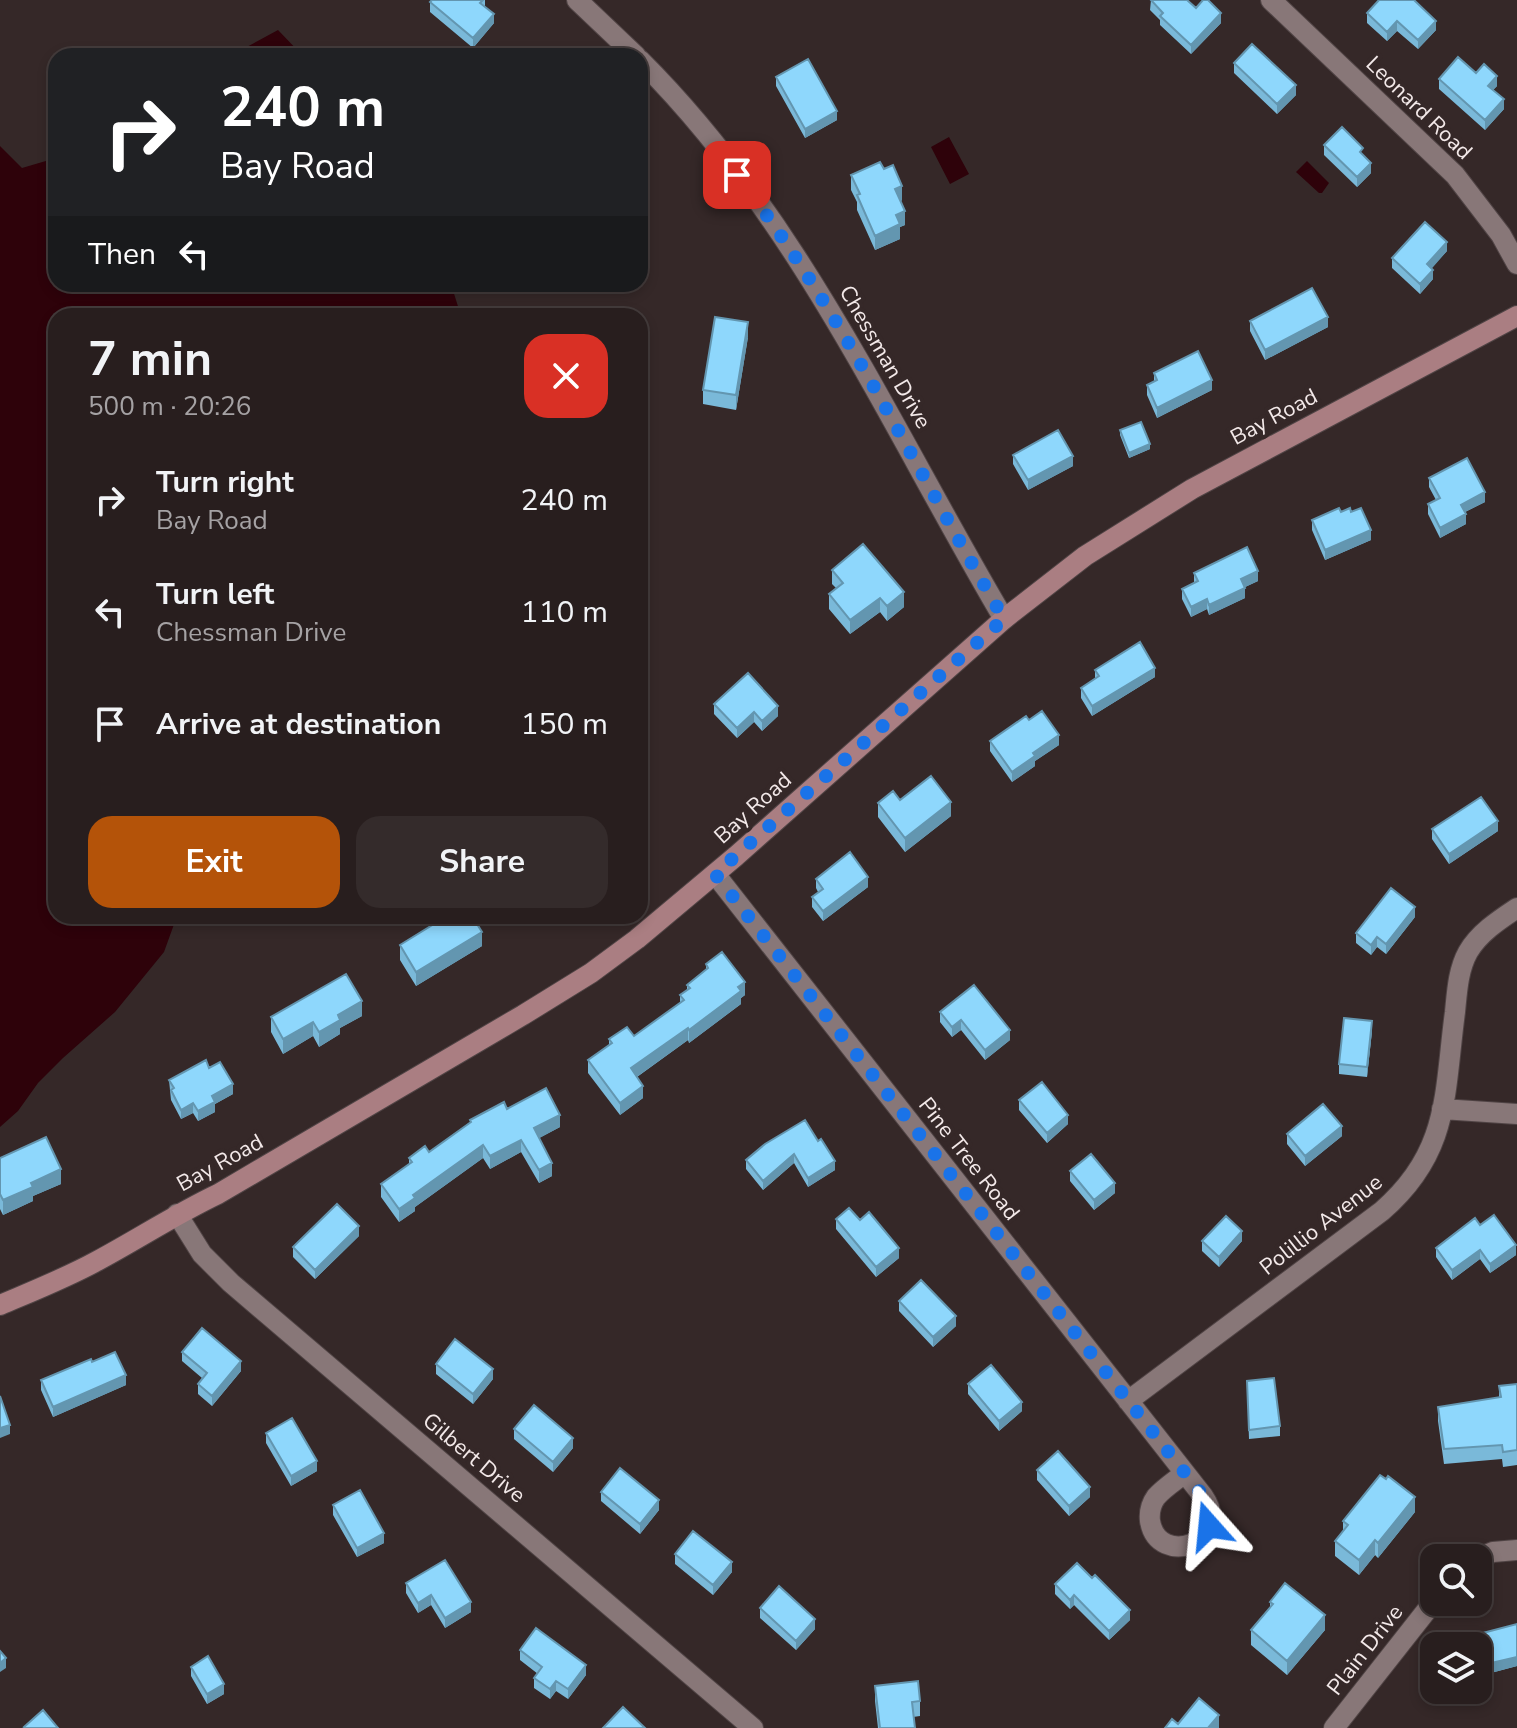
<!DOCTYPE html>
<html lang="en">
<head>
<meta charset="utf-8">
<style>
	body { margin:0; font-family:"Nunito Sans",sans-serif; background:#342b2b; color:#f1f3f6; height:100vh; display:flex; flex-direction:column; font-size:30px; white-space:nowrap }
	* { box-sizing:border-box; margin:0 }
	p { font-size:26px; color:#a5a2a4 }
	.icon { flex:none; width:44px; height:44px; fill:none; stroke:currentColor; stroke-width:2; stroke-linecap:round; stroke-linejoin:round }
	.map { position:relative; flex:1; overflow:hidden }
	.drawer { position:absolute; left:48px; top:308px; width:600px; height:616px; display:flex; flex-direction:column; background:#281e1e; border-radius:24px; box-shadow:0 4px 12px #0003,0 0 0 2px #443c3c }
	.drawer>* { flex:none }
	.banner { position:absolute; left:48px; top:48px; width:600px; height:244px; border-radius:24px; box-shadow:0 4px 12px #0003,0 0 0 2px #443c3c; background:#202124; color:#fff; overflow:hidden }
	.buttons { position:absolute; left:1420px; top:1544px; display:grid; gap:16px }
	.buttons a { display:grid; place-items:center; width:72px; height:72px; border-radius:16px; background:#281e1e; box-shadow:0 4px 12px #0003,0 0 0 2px #443c3c; font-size:40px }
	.pin { position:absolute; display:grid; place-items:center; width:68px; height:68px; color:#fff; margin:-34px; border-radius:16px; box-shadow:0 4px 12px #0006 }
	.me { position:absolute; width:88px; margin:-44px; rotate:342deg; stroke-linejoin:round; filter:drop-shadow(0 0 6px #0008) }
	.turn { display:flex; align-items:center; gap:28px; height:168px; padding:0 40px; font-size:36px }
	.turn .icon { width:104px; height:104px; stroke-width:2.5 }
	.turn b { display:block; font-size:56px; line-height:68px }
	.then { display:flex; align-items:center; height:76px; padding:0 40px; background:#0003; gap:16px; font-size:30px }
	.round { display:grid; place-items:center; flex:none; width:84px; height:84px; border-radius:24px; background:#342b2b }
	.headline { display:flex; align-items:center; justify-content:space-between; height:136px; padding:0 40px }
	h1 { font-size:48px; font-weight:700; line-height:60px }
	.cta { display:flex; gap:16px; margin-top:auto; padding:16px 40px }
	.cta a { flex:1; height:92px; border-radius:24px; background:#b45309; color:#fff; font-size:32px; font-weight:700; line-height:92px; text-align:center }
	.cta a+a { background:#342b2b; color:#f1f3f6 }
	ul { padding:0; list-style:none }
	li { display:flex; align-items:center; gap:24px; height:112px; padding:0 40px }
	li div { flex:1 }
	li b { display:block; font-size:30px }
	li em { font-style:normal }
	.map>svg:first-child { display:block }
	.water { fill:#2e020a }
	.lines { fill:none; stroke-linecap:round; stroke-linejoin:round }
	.street-casing { stroke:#504445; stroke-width:22 }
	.secondary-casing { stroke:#504445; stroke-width:22 }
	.street { stroke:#887778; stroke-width:20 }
	.secondary { stroke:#aa7e82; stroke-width:20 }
	.wall { fill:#7ab9d9 }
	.shaded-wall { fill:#6396b0 }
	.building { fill:#8ed7fc; stroke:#6396b0; stroke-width:2 }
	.route { stroke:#1a73e8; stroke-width:14; stroke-dasharray:0 25.2 }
	.labels { text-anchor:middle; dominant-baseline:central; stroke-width:8; stroke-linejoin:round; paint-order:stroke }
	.street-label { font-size:22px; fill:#f3e9e9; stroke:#352828 }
</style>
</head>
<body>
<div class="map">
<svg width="1517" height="1728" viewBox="0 0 1517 1728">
	<rect width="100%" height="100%" fill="#352828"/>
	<!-- water -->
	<path class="water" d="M278,30L303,56H231L232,55Z
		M949,137L969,174L950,184L931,147Z
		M0,146L22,168L56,158V284H451L461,316H56V916H177L164,952L115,1012L63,1058L38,1083L18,1111L0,1127Z
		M1307,161L1329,183L1322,193H1319L1296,172Z"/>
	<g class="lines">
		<!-- street casing -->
		<g class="street-casing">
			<path id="street" d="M577,0L636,56
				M1271,0L1455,175L1501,235L1517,264
				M640,60C800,219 891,428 1004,619
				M715,874L1203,1496C1235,1542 1158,1569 1150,1521C1149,1512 1151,1504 1156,1497C1164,1488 1175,1481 1185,1473
				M1442,1109L1517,1114
				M177,1214L202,1254L231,1283L753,1728
				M1128,1401L1382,1211C1450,1152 1444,1094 1455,1012C1457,992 1458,970 1468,952C1479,933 1499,920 1517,908
				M1478,1558L1493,1552L1517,1550
				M1334,1728L1434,1601"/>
		</g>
		<!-- secondary casing -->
		<g class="secondary-casing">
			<path id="secondary" d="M0,1305C33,1291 66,1278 97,1261C138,1239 176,1214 218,1194L523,1015L591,973L637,939L736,856L1004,619L1085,556L1192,489L1517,316"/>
		</g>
		<!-- street -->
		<use href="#street" class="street"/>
		<!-- secondary -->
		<use href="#secondary" class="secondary"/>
	</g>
	<!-- wall -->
	<path class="wall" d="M485,0V7L494,23L473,48L430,12V2Z
		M1151,0L1221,23L1191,54L1160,25V20L1150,10Z
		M1367,13L1436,30L1418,49L1397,31L1387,41L1367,23Z
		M1234,63L1296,95L1277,114L1234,73Z
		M1476,73L1497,86L1493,90L1504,109L1485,130L1439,89V79Z
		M776,77L837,120L805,138L776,86Z
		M1324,145L1371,173L1357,187L1324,155Z
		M884,169L902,200L901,201L905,225L900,227V239L875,250L857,210V202L851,190V175Z
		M1447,251L1431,268L1433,279L1420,294L1392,268V258Z
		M1250,321L1328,327L1265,360L1250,331Z
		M748,337L736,410L703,404V390Z
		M1154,373L1212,390L1157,418L1147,395V385L1154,382Z
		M1120,430L1150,449L1129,458L1120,435Z
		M1013,455L1073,466L1028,490L1013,464Z
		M1429,478L1485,502L1465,512L1466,524L1440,538L1428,514V504L1436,500L1429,487Z
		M1312,520L1371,540L1325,560L1312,530Z
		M832,570L904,607L887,621L880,612L850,634L829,609V594L836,588L832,584Z
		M1194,573L1258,581L1245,587V598L1209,615L1207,609L1191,617L1182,599V589L1194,583Z
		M1095,670L1155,677L1092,716L1081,698V688L1095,679Z
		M714,704L778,716L762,731L754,722L737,738L714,714Z
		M1029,720L1059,745L1035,761V766L1012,782L990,751V741Z
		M900,800L951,816L905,852L878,817V803Z
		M1432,829L1498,831L1449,864L1432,839Z
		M816,879L868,887L823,921L812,907V897L818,892L816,888Z
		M1415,917L1386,954L1377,947L1371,955L1356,943V933Z
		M400,945L482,946L416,986L400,960Z
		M706,964L745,995L741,998V1004L689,1043L688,1040L637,1077L643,1098L620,1115L588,1073V1060L609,1045V1039L634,1036L680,1003V995L687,991V985L706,970Z
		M940,1012L1010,1040L985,1060L961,1030L952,1037L940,1022Z
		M362,1016L340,1028V1034L319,1047L313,1036L283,1054L271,1032V1017Z
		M1372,1031L1367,1077L1339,1074V1064Z
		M209,1068L233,1094L215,1104V1112L198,1121L193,1113L181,1119L171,1100L169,1080Z
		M1019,1100L1068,1124L1047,1143L1019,1110Z
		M507,1109L560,1127L539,1138L552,1176L539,1183L521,1152L490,1169L483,1158L415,1207V1211L399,1222L381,1197V1184L409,1164V1158L429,1152L470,1123V1120Z
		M1287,1134L1342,1136L1305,1166L1287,1144Z
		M765,1144L835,1170L808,1187L794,1163L763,1190L746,1169V1160Z
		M0,1158L61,1184L33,1196V1201L3,1215L0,1209Z
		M1070,1171L1115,1193L1094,1210L1070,1181Z
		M836,1219L860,1220L899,1258L876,1277L836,1229Z
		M1480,1225L1516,1255L1490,1273L1480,1259L1452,1280L1436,1257V1248Z
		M359,1236L315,1279L293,1257V1247Z
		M1202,1241H1242L1219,1267L1202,1251Z
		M899,1301L956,1326L933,1347L899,1311Z
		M182,1352L241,1371L212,1406L198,1394V1384L202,1378L182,1361Z
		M92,1362L126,1385L53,1417L41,1390V1380Z
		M436,1364L493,1379L473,1404L436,1374Z
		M1247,1381L1280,1426V1436L1249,1439Z
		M968,1384L1022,1411L999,1431L968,1394Z
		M1517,1384V1465L1503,1467L1502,1459L1444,1464L1438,1421V1407L1499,1398V1386Z
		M514,1429L573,1448L553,1472L514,1439Z
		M266,1433L317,1471L291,1486L266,1443Z
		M1037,1470L1090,1497L1069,1516L1037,1480Z
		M601,1492L659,1510L640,1534L601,1501Z
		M333,1505L384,1543L357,1557L333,1515Z
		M1415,1512L1378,1558L1375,1555L1359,1575L1335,1556V1541L1343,1531V1521Z
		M675,1554L732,1572L713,1595L675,1564Z
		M406,1583L471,1612L445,1628L431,1605L418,1613L406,1593Z
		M1055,1584L1130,1620L1109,1640L1074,1605L1070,1609L1055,1594Z
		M1270,1602L1325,1630L1287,1675L1251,1645V1630L1270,1608Z
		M760,1608L815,1629L796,1650L760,1618Z
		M1517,1624V1666L1487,1674L1479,1644V1634Z
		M520,1650L586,1675L568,1699L556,1691L550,1699L534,1688V1678L538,1674L520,1660Z
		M191,1667L224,1694L207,1704L191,1676Z
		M875,1686L920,1701V1716L913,1717L915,1728H878L875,1701Z"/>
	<!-- shaded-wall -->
	<path class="shaded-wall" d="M1221,13V23L1191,54V45Z
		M494,14V23L473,48V38Z
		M1397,21V31L1387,41V32Z
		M1436,21V30L1418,49V40Z
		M1497,76V86L1488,95V86Z
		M1296,85V95L1277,114V104Z
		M1504,99V109L1485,130V120Z
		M837,111V120L805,138V129Z
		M1371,163V173L1357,187V177Z
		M902,186V200L895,204V189Z
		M644,192V202L640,206V196Z
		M905,211V225L900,227V239L875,250V236L896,215Z
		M1447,242V251L1427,274V264Z
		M1433,270V279L1420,294V284Z
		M1328,317V327L1265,360V350Z
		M748,322V337L736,410V395Z
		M1212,380V390L1157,418V408Z
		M1150,444V449L1129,458V453Z
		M1073,456V466L1028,490V480Z
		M1485,492V502L1461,514V505Z
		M1466,514V524L1440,538V528Z
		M1371,530V540L1325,560V550Z
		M1258,571V581L1241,589V579Z
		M1245,588V598L1209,615V605Z
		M904,592V607L887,621V606Z
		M880,598V612L850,634V620Z
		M1207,599V609L1191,617V607Z
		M1155,668V677L1092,716V706Z
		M778,706V716L762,731V721Z
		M754,712V722L737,738V728Z
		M1059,735V745L1035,761V766L1012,782V772L1033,753Z
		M951,802V816L905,852V838Z
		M1498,821V831L1449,864V854Z
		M868,877V887L823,921V911Z
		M1415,907V917L1386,954V944Z
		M482,932V946L416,986V972Z
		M1377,937V947L1371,955V945Z
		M745,982V995L741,998V1004L689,1043V1030Z
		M362,1001V1016L340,1028V1034L319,1047V1032L338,1015Z
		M961,1020V1030L952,1037V1027Z
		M1372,1021V1031L1367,1077V1067Z
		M313,1022V1036L283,1054V1039Z
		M688,1028V1040L631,1081V1068Z
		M1010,1030V1040L985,1060V1050Z
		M233,1084V1094L215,1104V1112L198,1121V1111L212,1096Z
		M643,1086V1098L620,1115V1103Z
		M193,1103V1113L181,1119V1110Z
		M560,1115V1127L534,1141V1128Z
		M1068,1115V1124L1047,1143V1133Z
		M1342,1126V1136L1305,1166V1156Z
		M521,1140V1152L490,1169V1156Z
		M483,1145V1158L415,1207V1211L399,1222V1209L413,1195Z
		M794,1154V1163L763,1190V1181Z
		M835,1161V1170L808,1187V1178Z
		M552,1163V1176L539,1183V1170Z
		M61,1169V1184L33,1196V1201L3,1215V1200L31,1183Z
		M1115,1183V1193L1094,1210V1200Z
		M359,1226V1236L315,1279V1270Z
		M1242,1231V1241L1219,1267V1257Z
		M1516,1245V1255L1490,1273V1264Z
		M899,1248V1258L876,1277V1267Z
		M1480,1250V1259L1452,1280V1270Z
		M956,1316V1326L933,1347V1337Z
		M241,1361V1371L212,1406V1396Z
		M493,1369V1379L473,1404V1394Z
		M126,1375V1385L53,1417V1407Z
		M1022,1402V1411L999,1431V1421Z
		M10,1425V1434L0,1438V1428Z
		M573,1438V1448L553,1472V1462Z
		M317,1461V1471L291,1486V1476Z
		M1090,1487V1497L1069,1516V1506Z
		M1415,1497V1512L1378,1558V1543Z
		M659,1500V1510L640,1534V1524Z
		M384,1533V1543L357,1557V1548Z
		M1375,1540V1555L1359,1575V1560Z
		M732,1562V1572L713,1595V1585Z
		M431,1595V1605L418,1613V1603Z
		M1074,1595V1605L1070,1609V1600Z
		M471,1602V1612L445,1628V1618Z
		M1130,1610V1620L1109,1640V1631Z
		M1325,1615V1630L1287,1675V1661Z
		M815,1619V1629L796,1650V1641Z
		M1517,1657V1666L1487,1674V1664Z
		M6,1658V1668L0,1672V1663Z
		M586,1665V1675L568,1699V1689Z
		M556,1681V1691L550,1699V1689Z
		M224,1684V1694L207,1704V1694Z
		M1219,1715V1728H1208Z"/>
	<!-- building -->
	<path class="building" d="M432,0H483L480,3L494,14L473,38L430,2Z
		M1151,0H1187L1196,8L1203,0H1208L1221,13L1191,45L1160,16L1163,13Z
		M1379,0H1414L1436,21L1418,40L1397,21L1387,32L1367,13Z
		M1252,44L1296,85L1277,104L1234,63Z
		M1458,57L1476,73L1484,64L1497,76L1488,86L1504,99L1485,120L1439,79Z
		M808,59L837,111L805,129L776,77Z
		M1342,127L1363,148L1360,152L1371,163L1357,177L1324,145Z
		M880,162L884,169L893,165L902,186L895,189L905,211L896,215L900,224L875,236L857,195L860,194L851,175Z
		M1425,222L1447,242L1427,264L1433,270L1420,284L1392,258Z
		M1312,288L1328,317L1265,350L1250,321Z
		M715,317L748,322L736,395L703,390Z
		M1198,351L1212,380L1157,408L1147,385L1157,380L1154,373Z
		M1141,422L1150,444L1129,453L1120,430Z
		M1058,430L1073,456L1028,480L1013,455Z
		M1467,458L1485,492L1461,505L1466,514L1440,528L1428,504L1440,498L1429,478Z
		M1339,508L1341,512L1350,508L1351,512L1361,508L1371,530L1325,550L1312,520Z
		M863,544L904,592L887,606L880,598L850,620L829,594L843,583L832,570Z
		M1247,547L1258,571L1241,579L1245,588L1209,605L1207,599L1191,607L1182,589L1198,581L1194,573Z
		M1140,642L1155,668L1092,706L1081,688L1099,676L1095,670Z
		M748,673L778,706L762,721L754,712L737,728L714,704Z
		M1042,711L1059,735L1033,753L1035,756L1012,772L990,741L1026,716L1029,720Z
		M931,776L951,802L905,838L878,803L893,791L900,800Z
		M1481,797L1498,821L1449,854L1432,829Z
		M850,852L868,877L823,911L812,897L823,889L816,879Z
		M1391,888L1415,907L1386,944L1377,937L1371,945L1356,933Z
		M447,916H472L482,932L416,972L400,945Z
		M722,952L745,982L738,987L741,991L689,1030L688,1028L631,1068L643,1086L620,1103L588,1060L612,1043L609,1039L627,1027L634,1036L684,1000L680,995L690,988L687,985L708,968L706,964Z
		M346,974L362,1001L338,1015L340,1020L319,1032L313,1022L283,1039L271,1017Z
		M974,985L1010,1030L985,1050L961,1020L952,1027L940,1012Z
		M1344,1018L1372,1021L1367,1067L1339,1064Z
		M206,1060L209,1068L220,1062L233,1084L212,1096L215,1102L198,1111L193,1103L181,1110L171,1090L174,1088L169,1080Z
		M1042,1082L1068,1115L1047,1133L1019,1100Z
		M546,1088L560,1115L534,1128L552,1163L539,1170L521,1140L490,1156L483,1145L413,1195L415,1198L399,1209L381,1184L412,1162L409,1158L425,1146L429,1152L471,1122L470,1120L504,1102L507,1109Z
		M1323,1104L1342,1126L1305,1156L1287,1134Z
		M805,1120L818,1141L821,1139L835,1161L808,1178L794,1154L763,1181L746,1160L765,1144Z
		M46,1137L61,1169L31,1183L33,1187L3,1200L0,1194V1158Z
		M1091,1154L1115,1183L1094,1200L1070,1171Z
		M337,1204L359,1226L315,1270L293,1247Z
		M849,1208L860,1220L869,1212L899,1248L876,1267L836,1219Z
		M1494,1215L1516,1245L1490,1264L1480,1250L1452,1270L1436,1248L1475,1218L1480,1225Z
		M1226,1216L1242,1231L1219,1257L1202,1241Z
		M921,1280L956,1316L933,1337L899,1301Z
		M202,1328L241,1361L212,1396L198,1384L207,1373L182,1352Z
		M455,1339L493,1369L473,1394L436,1364Z
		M115,1352L126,1375L53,1407L41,1380L91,1359L92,1362Z
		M991,1365L1022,1402L999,1421L968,1384Z
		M1274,1378L1280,1426L1249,1430L1247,1381Z
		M1517,1384V1450L1503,1452L1502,1445L1444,1449L1438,1407L1501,1397L1499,1386Z
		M0,1396L10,1425L0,1428Z
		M534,1405L573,1438L553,1462L514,1429Z
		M292,1418L317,1461L291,1476L266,1433Z
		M1058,1451L1090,1487L1069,1506L1037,1470Z
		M620,1468L659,1500L640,1524L601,1492Z
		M1380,1475L1386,1479L1388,1476L1415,1497L1378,1543L1375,1540L1359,1560L1335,1541L1348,1525L1343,1521Z
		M360,1490L384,1533L357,1548L333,1505Z
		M693,1531L732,1562L713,1585L675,1554Z
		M445,1560L471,1602L445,1618L431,1595L418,1603L406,1583Z
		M1077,1563L1092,1578L1095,1575L1130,1610L1109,1631L1074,1595L1070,1600L1055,1584Z
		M1285,1583L1325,1615L1287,1661L1251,1630L1273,1604L1270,1602Z
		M779,1586L815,1619L796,1641L760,1608Z
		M1517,1624V1657L1487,1664L1479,1634Z
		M536,1628L586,1665L568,1689L556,1681L550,1689L534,1678L542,1667L520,1650Z
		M0,1651L6,1658L0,1663Z
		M208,1656L224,1684L207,1694L191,1667Z
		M918,1681L920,1701L912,1702L915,1728H880L875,1686Z
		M1199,1698L1219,1715L1208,1728H1165L1172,1719L1178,1724Z
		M623,1707L645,1728H603Z
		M43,1710L58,1728H26L24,1727Z"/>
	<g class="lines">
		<!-- route -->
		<path class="route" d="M737,175C843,313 916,470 1004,619L715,874L1203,1496L1211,1513L1209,1526"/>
	</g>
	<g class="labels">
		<!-- street labels -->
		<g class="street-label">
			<text transform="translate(1419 108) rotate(44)">Leonard Road</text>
			<text transform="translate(885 357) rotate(60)">Chessman Drive</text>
			<text transform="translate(1274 417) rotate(-28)">Bay Road</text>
			<text transform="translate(753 808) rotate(-42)">Bay Road</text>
			<text transform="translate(969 1159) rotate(52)">Pine Tree Road</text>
			<text transform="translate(220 1163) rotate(-29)">Bay Road</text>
			<text transform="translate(1321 1225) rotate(-38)">Polillio Avenue</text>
			<text transform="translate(474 1458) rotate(40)">Gilbert Drive</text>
			<text transform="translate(1365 1650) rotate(-52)">Plain Drive</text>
		</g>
	</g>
</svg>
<div class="buttons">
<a><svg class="icon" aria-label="search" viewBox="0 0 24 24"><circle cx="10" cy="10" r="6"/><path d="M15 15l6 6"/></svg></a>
<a><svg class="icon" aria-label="layers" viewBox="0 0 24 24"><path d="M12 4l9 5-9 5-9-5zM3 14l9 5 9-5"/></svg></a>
</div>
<div class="pin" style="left:737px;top:175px;background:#d93025"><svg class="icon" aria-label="arrive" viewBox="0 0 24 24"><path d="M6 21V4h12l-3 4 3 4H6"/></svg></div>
<svg class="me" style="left:1209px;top:1526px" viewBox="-20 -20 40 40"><path d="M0-17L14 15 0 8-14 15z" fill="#1a73e8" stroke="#fff" stroke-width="4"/></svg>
<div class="banner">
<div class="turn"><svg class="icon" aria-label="right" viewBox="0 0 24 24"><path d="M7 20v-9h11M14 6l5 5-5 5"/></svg><div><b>240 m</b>Bay Road</div></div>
<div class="then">Then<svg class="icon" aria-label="left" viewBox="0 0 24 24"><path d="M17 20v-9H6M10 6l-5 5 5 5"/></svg></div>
</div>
<section class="drawer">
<div class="headline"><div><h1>7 min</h1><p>500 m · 20:26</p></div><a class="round" style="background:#d93025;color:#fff"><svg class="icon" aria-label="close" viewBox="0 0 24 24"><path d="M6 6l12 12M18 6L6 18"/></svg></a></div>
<ul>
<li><svg class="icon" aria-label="right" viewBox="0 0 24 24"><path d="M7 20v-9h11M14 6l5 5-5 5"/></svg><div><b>Turn right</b><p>Bay Road</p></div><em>240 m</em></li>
<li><svg class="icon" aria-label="left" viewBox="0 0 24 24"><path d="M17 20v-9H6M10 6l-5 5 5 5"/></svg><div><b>Turn left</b><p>Chessman Drive</p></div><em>110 m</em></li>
<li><svg class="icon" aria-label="arrive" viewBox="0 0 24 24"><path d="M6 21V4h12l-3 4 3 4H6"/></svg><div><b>Arrive at destination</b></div><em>150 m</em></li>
</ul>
<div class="cta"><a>Exit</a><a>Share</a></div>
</section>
</div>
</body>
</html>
